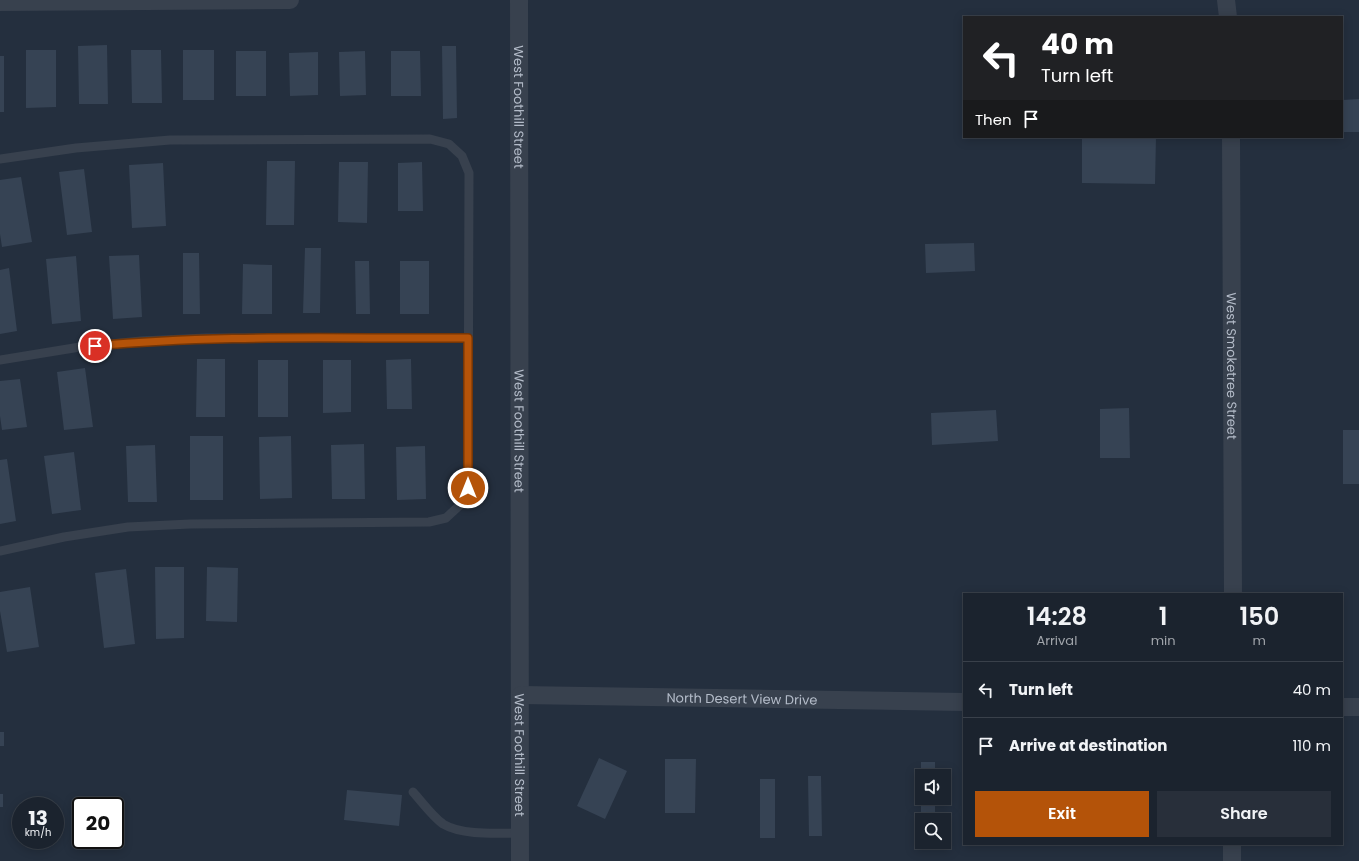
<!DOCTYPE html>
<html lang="en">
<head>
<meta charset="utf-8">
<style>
	body { margin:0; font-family:Poppins,sans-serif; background:#282f3a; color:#f1f3f6; height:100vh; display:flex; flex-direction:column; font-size:15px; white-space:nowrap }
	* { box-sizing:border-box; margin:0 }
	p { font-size:13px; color:#a0a4aa }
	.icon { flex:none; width:22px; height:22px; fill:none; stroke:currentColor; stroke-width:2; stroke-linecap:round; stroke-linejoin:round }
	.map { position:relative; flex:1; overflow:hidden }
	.panel { position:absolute; left:963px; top:593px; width:380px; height:252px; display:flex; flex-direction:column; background:#1b232e; border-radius:0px; box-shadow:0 2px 10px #0003,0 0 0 1px #39404a }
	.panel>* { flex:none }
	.guide { position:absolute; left:963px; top:16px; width:380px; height:122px; border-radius:0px; box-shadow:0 2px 10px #0003,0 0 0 1px #39404a; background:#202124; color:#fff; overflow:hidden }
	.tools { position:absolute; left:915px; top:769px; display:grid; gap:8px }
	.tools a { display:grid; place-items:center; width:36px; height:36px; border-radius:0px; background:#1b232e; box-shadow:0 2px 10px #0003,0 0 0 1px #39404a; font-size:20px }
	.speed { position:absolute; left:12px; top:797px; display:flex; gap:8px; font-size:20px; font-weight:700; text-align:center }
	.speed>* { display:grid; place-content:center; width:52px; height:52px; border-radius:50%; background:#1b232e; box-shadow:0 2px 10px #0003,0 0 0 1px #39404a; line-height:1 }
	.speed small { font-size:10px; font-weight:400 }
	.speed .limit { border:2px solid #111; border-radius:6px; background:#fff; color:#111 }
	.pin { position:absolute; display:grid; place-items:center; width:34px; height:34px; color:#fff; margin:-17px; border:2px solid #fff; border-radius:50%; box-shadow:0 1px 4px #0007 }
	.me { position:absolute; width:44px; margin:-22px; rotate:0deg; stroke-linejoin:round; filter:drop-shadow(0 0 3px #0008) }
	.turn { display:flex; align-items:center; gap:14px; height:84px; padding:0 12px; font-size:18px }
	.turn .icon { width:52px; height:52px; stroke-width:2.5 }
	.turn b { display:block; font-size:28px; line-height:34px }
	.then { display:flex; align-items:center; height:38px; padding:0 12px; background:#0003; gap:8px; font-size:15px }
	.eta { display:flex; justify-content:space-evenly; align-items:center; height:68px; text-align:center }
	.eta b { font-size:24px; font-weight:600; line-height:28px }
	.button { display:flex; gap:8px; margin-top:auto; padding:8px 12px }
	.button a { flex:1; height:46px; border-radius:0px; background:#b45309; color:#fff; font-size:16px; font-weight:600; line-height:46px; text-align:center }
	.button a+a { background:#282f3a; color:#f1f3f6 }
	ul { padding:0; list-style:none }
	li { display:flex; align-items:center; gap:12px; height:56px; padding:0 12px; border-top:1px solid #39404a }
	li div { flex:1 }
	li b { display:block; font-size:15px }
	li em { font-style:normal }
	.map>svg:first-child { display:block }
	.building { fill:#364354 }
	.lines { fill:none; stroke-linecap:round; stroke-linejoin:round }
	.lane { stroke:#38414e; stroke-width:9 }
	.street { stroke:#38414e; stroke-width:18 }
	.route-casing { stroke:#753606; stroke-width:10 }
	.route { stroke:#b45309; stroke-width:7 }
	.labels { text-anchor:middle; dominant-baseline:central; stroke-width:4; stroke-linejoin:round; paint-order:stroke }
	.street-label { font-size:13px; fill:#b4bcc9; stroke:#1d2633 }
</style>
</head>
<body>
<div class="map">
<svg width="1359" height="861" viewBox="0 0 1359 861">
	<rect width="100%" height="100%" fill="#242f3e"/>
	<!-- building -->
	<path class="building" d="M107,45L108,104H79L78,46Z
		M442,46H456L457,118L443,119Z
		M26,50H56V107L26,108Z
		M131,50H161L162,103H132Z
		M183,50H214V100H183Z
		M236,51H266V96H236Z
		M365,51L366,95L340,96L339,52Z
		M391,51H420L421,96H391Z
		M318,52V95L290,96L289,53Z
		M0,56H4V112H0Z
		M1359,99V132H1342V100Z
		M1082,137H1156L1155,184L1082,183Z
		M267,161H295L294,225H266Z
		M339,162H368L367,223L338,222Z
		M422,162L423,211H398V163Z
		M163,163L166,226L132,228L129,165Z
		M84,169L92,232L67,235L59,172Z
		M21,177L32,242L2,247L0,234V180Z
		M974,243L975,271L926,273L925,244Z
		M305,248H321L320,313H303Z
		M183,253H199L200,314H183Z
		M139,255L142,317L113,319L109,256Z
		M76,256L81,321L52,324L46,259Z
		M355,261H369L370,314H356Z
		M400,261H429V314H400Z
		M243,264L272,265V314H242Z
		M9,268L17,331L0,334V270Z
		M197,359H225V417H196Z
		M411,359L412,409H387L386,360Z
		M258,360H288V417H258Z
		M323,360H351V412L323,413Z
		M85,368L93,427L64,430L57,372Z
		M20,379L27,427L2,430L0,416V381Z
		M1129,408L1130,458H1100V409Z
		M996,410L998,441L932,445L931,413Z
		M1343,430H1359V484H1343Z
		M190,436H223V500H190Z
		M291,436L292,498L260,499L259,437Z
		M364,444L365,499H332L331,445Z
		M155,445L157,502H128L126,446Z
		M425,446L426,499L397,500L396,447Z
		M74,452L81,510L52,514L44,456Z
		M7,459L16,521L0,524V460Z
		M155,567H184V638L156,639Z
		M207,567L238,568L237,622L206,621Z
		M126,569L135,644L104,648L95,573Z
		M30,587L39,647L7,652L0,611V592Z
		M0,732H4V746H0Z
		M599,758L627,771L605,819L577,806Z
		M665,759H696L695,813H665Z
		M921,762H935V776H921Z
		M808,776H821L822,836H809Z
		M760,779H775V838H760Z
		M347,790L402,795L399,826L344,820Z
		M0,794H3V807H0Z
		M921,798H935V820H921Z"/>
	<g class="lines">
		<!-- lane -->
		<path class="lane" d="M0,159L76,148L170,140L430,139L449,144L462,156L469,173L468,488L461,504L446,518L429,522L190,524L128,527L64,537L0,551
			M0,360L80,347L141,341L206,338H468
			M413,792C422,802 432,816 443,824C463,836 498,833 520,833"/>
		<!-- street -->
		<g class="street">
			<path id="s1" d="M519,0L520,861"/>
			<path d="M1226,0L1228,17"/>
			<path d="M0,2L290,0"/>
			<path id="s2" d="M1231,137L1233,594"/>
			<path id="s3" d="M521,695L964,702"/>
			<path d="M1342,707H1359"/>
			<path d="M1232,861V844"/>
		</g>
	</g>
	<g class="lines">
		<!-- route casing -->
		<g class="route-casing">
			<path id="route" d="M95,346C219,334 344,339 468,338V488"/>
		</g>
		<!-- route -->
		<use href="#route" class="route"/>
	</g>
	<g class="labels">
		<!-- street labels -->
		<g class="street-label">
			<text stroke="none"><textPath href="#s1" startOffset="107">West Foothill Street</textPath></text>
			<text stroke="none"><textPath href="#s2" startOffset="229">West Smoketree Street</textPath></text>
			<text stroke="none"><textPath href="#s1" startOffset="431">West Foothill Street</textPath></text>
			<text stroke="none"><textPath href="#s3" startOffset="221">North Desert View Drive</textPath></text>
			<text stroke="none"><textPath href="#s1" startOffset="755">West Foothill Street</textPath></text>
		</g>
	</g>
</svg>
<div class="tools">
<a><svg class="icon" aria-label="sound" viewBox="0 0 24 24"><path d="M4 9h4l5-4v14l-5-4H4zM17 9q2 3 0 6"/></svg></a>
<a><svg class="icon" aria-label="search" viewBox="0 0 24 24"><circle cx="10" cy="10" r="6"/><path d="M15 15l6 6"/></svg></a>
</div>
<div class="speed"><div>13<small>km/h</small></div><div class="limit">20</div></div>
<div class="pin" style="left:95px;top:346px;background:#d93025"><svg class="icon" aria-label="arrive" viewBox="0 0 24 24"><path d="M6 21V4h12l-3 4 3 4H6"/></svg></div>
<svg class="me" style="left:468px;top:488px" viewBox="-20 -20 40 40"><circle r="17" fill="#b45309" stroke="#fff" stroke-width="3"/><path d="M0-11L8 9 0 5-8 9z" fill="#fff"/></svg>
<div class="guide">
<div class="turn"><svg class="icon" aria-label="left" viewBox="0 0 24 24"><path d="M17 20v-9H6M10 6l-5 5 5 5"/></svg><div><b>40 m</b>Turn left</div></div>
<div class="then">Then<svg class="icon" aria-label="arrive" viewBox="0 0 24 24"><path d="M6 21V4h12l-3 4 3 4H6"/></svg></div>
</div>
<section class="panel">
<div class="eta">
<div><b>14:28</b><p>Arrival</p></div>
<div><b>1</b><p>min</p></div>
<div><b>150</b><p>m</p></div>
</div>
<ul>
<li><svg class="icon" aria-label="left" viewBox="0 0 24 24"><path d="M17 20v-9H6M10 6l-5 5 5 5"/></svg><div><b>Turn left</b></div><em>40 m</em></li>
<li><svg class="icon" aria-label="arrive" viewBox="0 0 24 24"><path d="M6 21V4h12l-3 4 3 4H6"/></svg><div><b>Arrive at destination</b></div><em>110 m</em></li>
</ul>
<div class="button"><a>Exit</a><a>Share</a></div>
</section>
</div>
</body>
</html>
